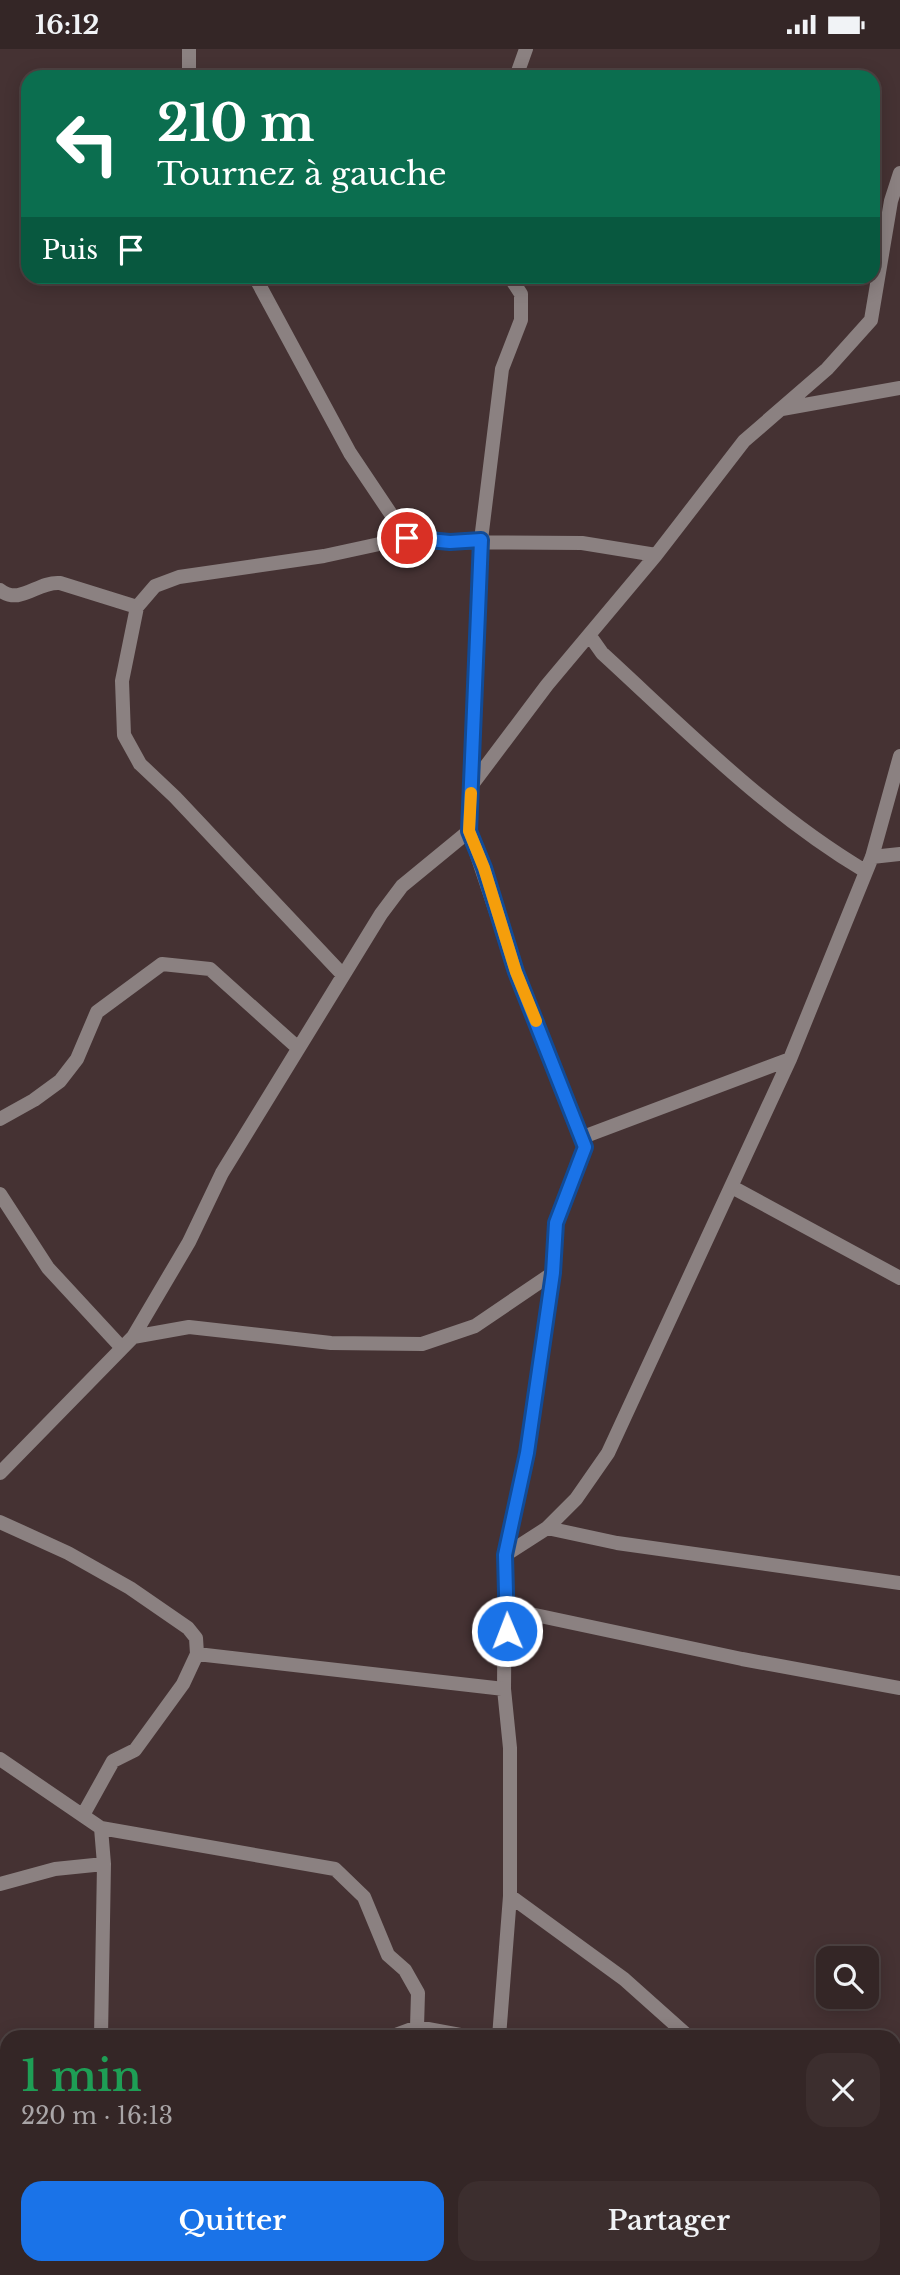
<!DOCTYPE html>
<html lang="fr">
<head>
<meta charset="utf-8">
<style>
	body { margin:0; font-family:"Libre Baskerville",serif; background:#3c2e2e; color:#f1f3f6; height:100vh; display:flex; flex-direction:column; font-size:26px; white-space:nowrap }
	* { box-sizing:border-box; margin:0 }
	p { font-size:23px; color:#a9a5a7 }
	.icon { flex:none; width:38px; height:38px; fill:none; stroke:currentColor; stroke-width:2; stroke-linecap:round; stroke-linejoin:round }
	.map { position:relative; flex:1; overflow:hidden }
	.details { position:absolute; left:0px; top:1981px; width:901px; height:245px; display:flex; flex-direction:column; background:#342626; border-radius:21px 21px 0 0; box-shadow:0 4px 18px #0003,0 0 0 2px #4e4343 }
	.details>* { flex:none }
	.banner { position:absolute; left:21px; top:21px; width:859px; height:214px; border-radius:21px; box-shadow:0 4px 18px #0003,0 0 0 2px #4e4343; background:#0b6e4f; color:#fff; overflow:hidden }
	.controls { position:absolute; left:816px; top:1897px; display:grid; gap:14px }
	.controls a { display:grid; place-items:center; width:63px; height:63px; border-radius:14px; background:#342626; box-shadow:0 4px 18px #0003,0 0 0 2px #4e4343; font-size:35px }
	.pin { position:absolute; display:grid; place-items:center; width:60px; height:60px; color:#fff; margin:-30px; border:4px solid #fff; border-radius:50%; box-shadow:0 2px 7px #0007 }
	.me { position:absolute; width:77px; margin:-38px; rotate:359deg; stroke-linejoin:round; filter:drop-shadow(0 0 5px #0008) }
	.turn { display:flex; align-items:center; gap:24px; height:147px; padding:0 21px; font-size:32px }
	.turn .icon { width:91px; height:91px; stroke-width:2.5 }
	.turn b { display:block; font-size:49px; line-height:60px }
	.then { display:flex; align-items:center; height:66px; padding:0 21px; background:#0003; gap:14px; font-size:26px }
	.round { display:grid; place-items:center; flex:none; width:74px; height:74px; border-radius:21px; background:#3c2e2e }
	.head { display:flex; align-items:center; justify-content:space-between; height:119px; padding:0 21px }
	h1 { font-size:42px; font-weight:600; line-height:52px; color:#1e9e55 }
	.action { display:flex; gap:14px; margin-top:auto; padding:14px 21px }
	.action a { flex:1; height:80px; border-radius:21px; background:#1a73e8; color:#fff; font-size:28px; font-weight:600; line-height:80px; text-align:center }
	.action a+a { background:#3c2e2e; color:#f1f3f6 }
	.status { display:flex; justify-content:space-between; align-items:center; height:49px; padding:0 35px; background:#342626; direction:ltr }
	.status svg { height:19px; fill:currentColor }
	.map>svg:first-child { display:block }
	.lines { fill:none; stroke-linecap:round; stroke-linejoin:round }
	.minor { stroke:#8b8181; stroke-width:14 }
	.route-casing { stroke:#114b97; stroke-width:18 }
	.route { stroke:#1a73e8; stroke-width:12 }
	.slow { stroke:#f59e0b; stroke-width:12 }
</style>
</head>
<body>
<div class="status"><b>16:12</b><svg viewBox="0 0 49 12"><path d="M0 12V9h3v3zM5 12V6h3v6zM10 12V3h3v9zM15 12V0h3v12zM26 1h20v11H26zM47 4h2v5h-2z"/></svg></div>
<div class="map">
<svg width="900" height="2226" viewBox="0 0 900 2226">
	<rect width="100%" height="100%" fill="#453233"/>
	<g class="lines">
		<!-- minor -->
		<path class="minor" d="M189,0V28
			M516,28L526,0
			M255,228L350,404L407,489
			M510,228L521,245V271L502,320L481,491L469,782L516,923L585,1098L556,1174L553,1224L527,1404L505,1506L504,1640L510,1699V1847L624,1930L689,1988
			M782,360L900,339
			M0,541C21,557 37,532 60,534L137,558L155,537L179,528L324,507L407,489L450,493L582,494L656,506
			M137,558L122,632L124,686L140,715L175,748L342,925
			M590,587L602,604C686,681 766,763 865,822
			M471,737L547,636L656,506L744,392L827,320L871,271L891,152L900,124
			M872,808L900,805
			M0,1070L34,1051L60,1032L77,1010L97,963L162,915L210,920L298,999
			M583,1088L790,1010
			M732,1138L900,1229
			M0,1145L48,1219L122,1299
			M133,1288L189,1193L222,1124L381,865L402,837L469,782
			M0,1424L133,1288L189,1278L331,1294L422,1295L475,1277L553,1224
			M0,1473L68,1504L130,1539L188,1579L196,1589L197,1605L183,1635L135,1701L113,1712L83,1766
			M547,1479L617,1494L900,1534
			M505,1506L547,1479L576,1450L608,1404L790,1010L872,808L900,707
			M507,1560L742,1610L900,1639
			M197,1605L504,1640
			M0,1710L101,1779L104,1815L101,1988
			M101,1779L335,1820L364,1848L388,1906L405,1921L418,1944L417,1978
			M0,1835L55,1820L104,1815
			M390,1988L417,1978L471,1988
			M499,1988L510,1847
			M0,2074L7,2077
			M152,2219L153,2226
			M890,2219L900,2226
			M478,2226L479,2219"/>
	</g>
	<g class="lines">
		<!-- route casing -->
		<g class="route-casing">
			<path id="route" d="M407,489L450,493L481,491L469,782L484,819L516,923L585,1098L556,1174L553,1224L527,1404L505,1506L507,1582"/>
		</g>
		<!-- route -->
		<use href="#route" class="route"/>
		<!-- slow -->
		<path class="slow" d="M471,744L469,782L484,819L516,923L536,972"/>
	</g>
</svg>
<div class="controls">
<a><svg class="icon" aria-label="search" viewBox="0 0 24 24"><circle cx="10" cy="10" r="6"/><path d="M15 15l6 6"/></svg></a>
</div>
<div class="pin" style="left:407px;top:489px;background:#d93025"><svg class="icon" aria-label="arrive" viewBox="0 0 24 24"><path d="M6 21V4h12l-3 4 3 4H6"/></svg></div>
<svg class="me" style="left:507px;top:1582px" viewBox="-20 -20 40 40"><circle r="17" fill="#1a73e8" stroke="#fff" stroke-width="3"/><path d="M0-11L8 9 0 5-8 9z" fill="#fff"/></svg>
<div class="banner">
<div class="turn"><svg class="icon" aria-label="left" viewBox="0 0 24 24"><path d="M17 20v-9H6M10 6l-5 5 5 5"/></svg><div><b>210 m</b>Tournez à gauche</div></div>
<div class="then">Puis<svg class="icon" aria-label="arrive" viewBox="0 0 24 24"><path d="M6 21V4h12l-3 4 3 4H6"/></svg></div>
</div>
<section class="details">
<div class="head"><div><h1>1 min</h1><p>220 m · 16:13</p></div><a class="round"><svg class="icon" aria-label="close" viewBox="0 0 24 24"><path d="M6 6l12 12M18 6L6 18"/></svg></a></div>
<div class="action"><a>Quitter</a><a>Partager</a></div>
</section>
</div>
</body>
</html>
